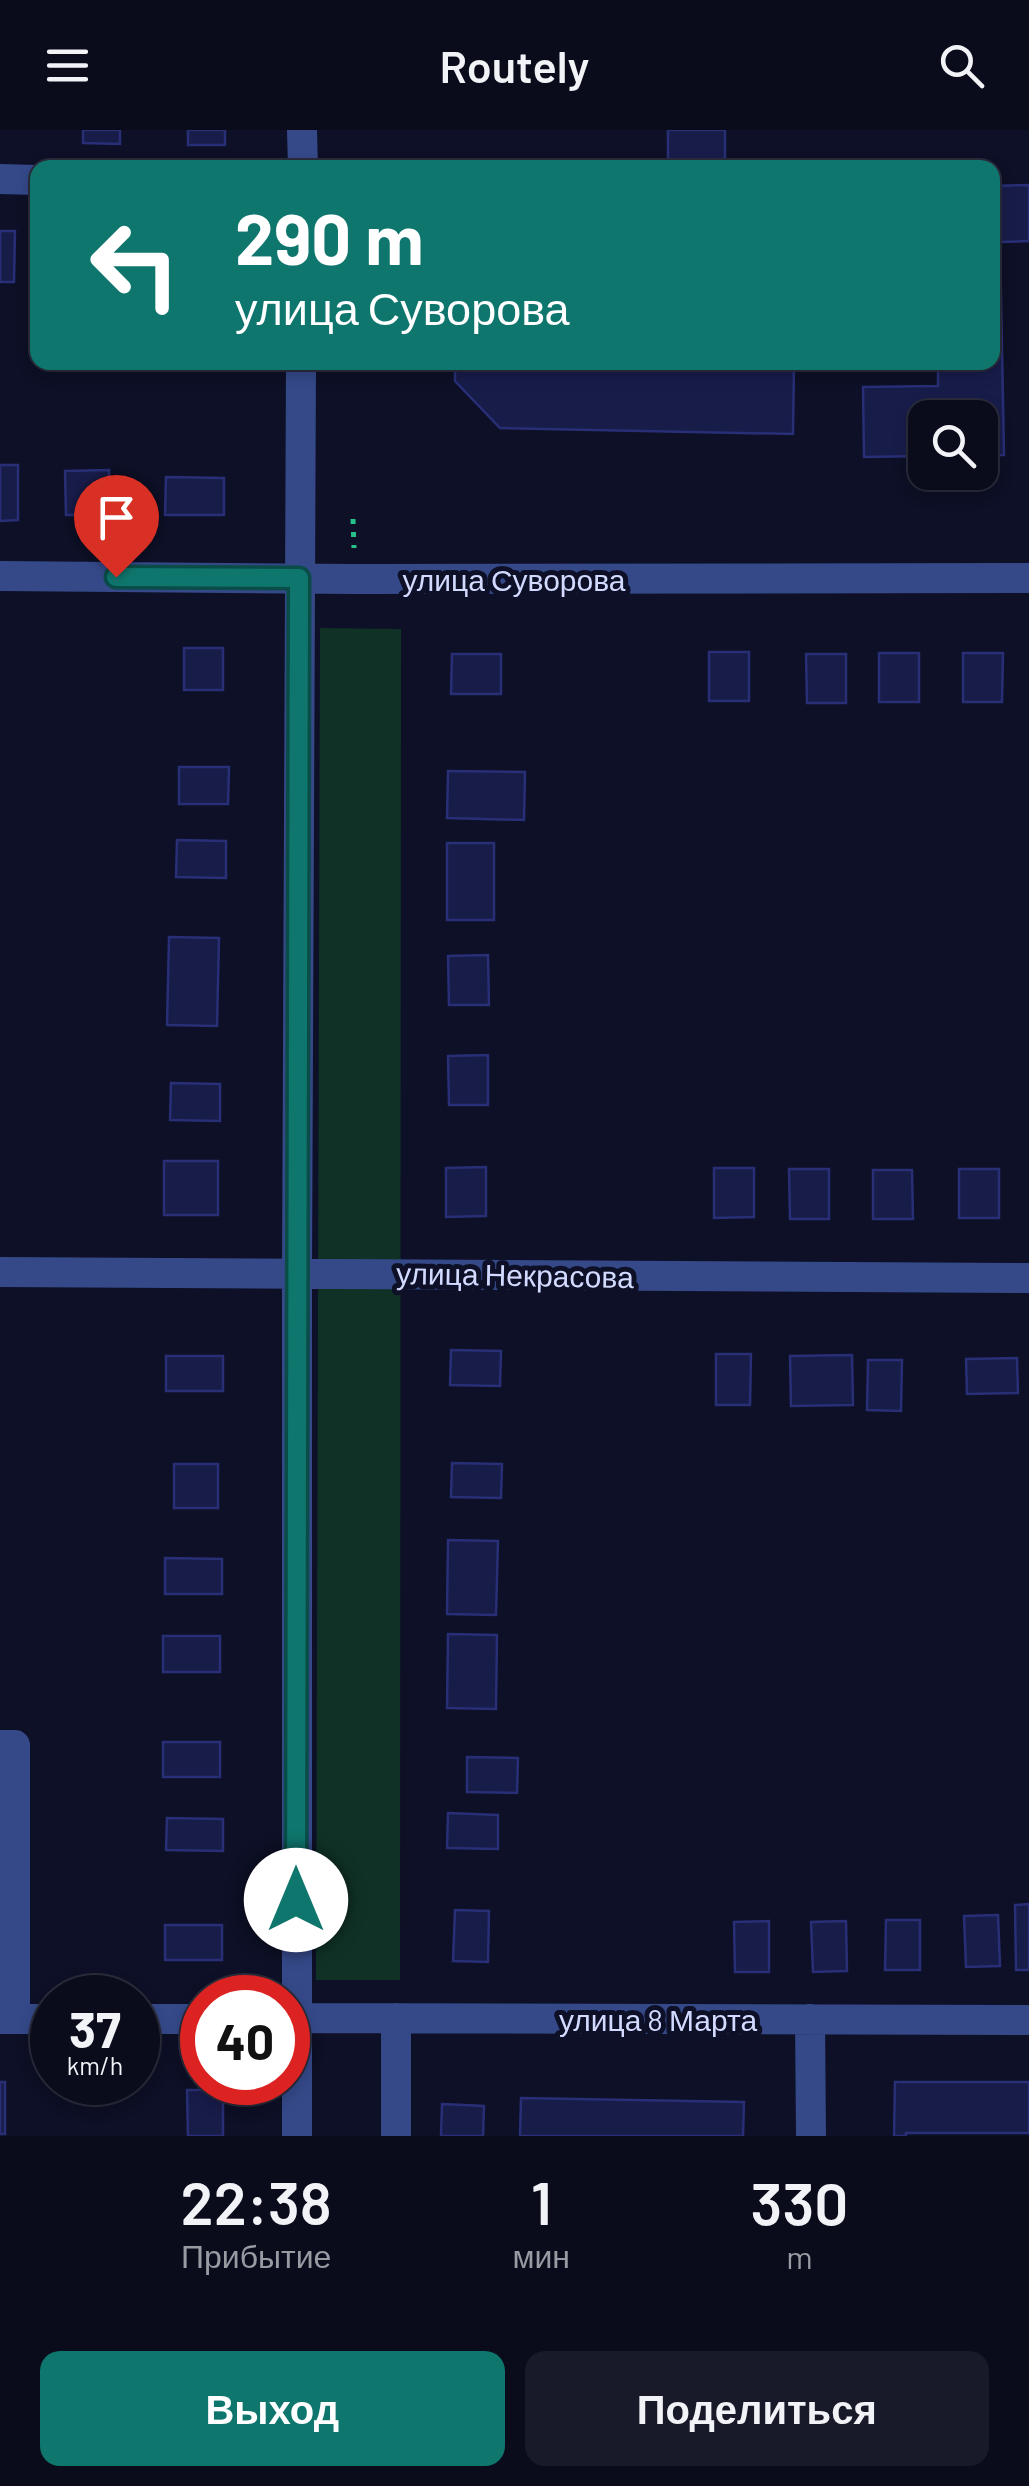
<!DOCTYPE html>
<html lang="ru">
<head>
<meta charset="utf-8">
<style>
	body { margin:0; font-family:Barlow,sans-serif; background:#181a29; color:#f1f3f6; height:100vh; display:flex; flex-direction:column; font-size:38px; white-space:nowrap }
	* { box-sizing:border-box; margin:0 }
	p { font-size:32px; color:#999ba3 }
	.icon { flex:none; width:55px; height:55px; fill:none; stroke:currentColor; stroke-width:2; stroke-linecap:round; stroke-linejoin:round }
	.map { position:relative; height:2006px; overflow:hidden }
	.details { display:flex; flex-direction:column; background:#0a0c1c; flex:1 }
	.details>* { flex:none }
	.hud { position:absolute; left:30px; top:30px; width:970px; height:210px; border-radius:20px; box-shadow:0 5px 15px #0003,0 0 0 2px #2a2c3b; background:#0f766e; color:#fff; overflow:hidden }
	.tools { position:absolute; left:908px; top:270px; display:grid; gap:20px }
	.tools a { display:grid; place-items:center; width:90px; height:90px; border-radius:20px; background:#0a0c1c; box-shadow:0 5px 15px #0003,0 0 0 2px #2a2c3b; font-size:50px }
	.speed { position:absolute; left:30px; top:1845px; display:flex; gap:20px; font-size:50px; font-weight:700; text-align:center }
	.speed>* { display:grid; place-content:center; width:130px; height:130px; border-radius:50%; background:#0a0c1c; box-shadow:0 5px 15px #0003,0 0 0 2px #2a2c3b; line-height:1 }
	.speed small { font-size:25px; font-weight:400 }
	.speed .limit { border:15px solid #d22; background:#fff; color:#111 }
	.pin { position:absolute; display:grid; place-items:center; width:85px; height:85px; color:#fff; margin:-102px -42px; border-radius:50% 50% 50% 0; rotate:-45deg; box-shadow:0 0 10px #0007 }
	.pin .icon { rotate:45deg }
	.me { position:absolute; width:110px; margin:-55px; rotate:0deg; stroke-linejoin:round; filter:drop-shadow(0 0 8px #0008) }
	.turn { display:flex; align-items:center; gap:35px; height:210px; padding:0 40px; font-size:45px }
	.turn .icon { width:130px; height:130px; stroke-width:2.5 }
	.turn b { display:block; font-size:70px; line-height:85px }
	.eta { display:flex; justify-content:space-evenly; align-items:center; height:170px; text-align:center }
	.eta b { font-size:60px; font-weight:600; line-height:70px }
	.primary-button { display:flex; gap:20px; margin-top:auto; padding:20px 40px }
	.primary-button a { flex:1; height:115px; border-radius:20px; background:#0f766e; color:#fff; font-size:40px; font-weight:600; line-height:115px; text-align:center }
	.primary-button a+a { background:#181a29; color:#f1f3f6 }
	header { display:flex; justify-content:space-between; align-items:center; height:130px; padding:0 40px; background:#0a0c1c; font-size:45px; font-weight:600 }
	.map>svg:first-child { display:block }
	.green { fill:#103126 }
	.building { fill:#181c49; stroke:#282f76; stroke-width:2.5 }
	.lines { fill:none; stroke-linecap:round; stroke-linejoin:round }
	.path { stroke:#26c08b; stroke-width:5; stroke-dasharray:5 8; stroke-linecap:butt }
	.minor { stroke:#354989; stroke-width:30 }
	.route-casing { stroke:#0a4d48; stroke-width:25 }
	.route { stroke:#0f766e; stroke-width:18 }
	.labels { text-anchor:middle; dominant-baseline:central; stroke-width:10; stroke-linejoin:round; paint-order:stroke }
	.street-label { font-size:30px; fill:#d2daff; stroke:#0d1026 }
</style>
</head>
<body>
<header><svg class="icon" aria-label="menu" viewBox="0 0 24 24"><path d="M4 6h16M4 12h16M4 18h16"/></svg>Routely<svg class="icon" aria-label="search" viewBox="0 0 24 24"><circle cx="10" cy="10" r="6"/><path d="M15 15l6 6"/></svg></header>
<div class="map">
<svg width="1029" height="2006" viewBox="0 0 1029 2006">
	<rect width="100%" height="100%" fill="#0d1026"/>
	<!-- green -->
	<path class="green" d="M320,498L401,499L400,1850H316Z"/>
	<!-- building -->
	<path class="building" d="M83,0H120V14L83,13Z
		M188,0H225V15H188Z
		M668,0H725V38H611L668,37Z
		M1029,55V111L1000,112L1004,325H980V288H925V326L864,327L863,257L938,256V232H992V56Z
		M0,101H15L14,152H0Z
		M455,232H794L793,304L500,298L455,251Z
		M0,335H18V390L0,391Z
		M109,340L110,385H66L65,341Z
		M166,347L224,348V385H165Z
		M184,518H223V560H184Z
		M709,522H749V571H709Z
		M879,523H919V572H879Z
		M963,523H1003L1002,572H963Z
		M452,524H501V564H451Z
		M806,524H846V573H807Z
		M179,637H229L228,674H179Z
		M448,641L525,642L524,690L447,688Z
		M177,710L226,711V748L176,747Z
		M447,713H494V790H447Z
		M169,807L219,808L217,896L167,895Z
		M488,825L489,875H449L448,826Z
		M488,925V975H449L448,926Z
		M171,953L220,954V991L170,990Z
		M164,1031H218V1085H164Z
		M486,1037V1086L446,1087V1038Z
		M714,1038H754V1087L714,1088Z
		M789,1039H829V1089H790Z
		M959,1039H999V1088H959Z
		M873,1040H912L913,1089H873Z
		M451,1220L501,1221L500,1256L450,1255Z
		M716,1224H751L750,1275H716Z
		M852,1225L853,1275L791,1276L790,1226Z
		M166,1226H223V1261H166Z
		M1017,1228L1018,1263L967,1264L966,1229Z
		M868,1230H902L901,1281L867,1280Z
		M452,1333L502,1334L501,1368L451,1367Z
		M174,1334H218V1378H174Z
		M448,1410L498,1411L496,1485L447,1484Z
		M165,1428L222,1429V1464H165Z
		M448,1504L497,1505L496,1579L447,1578Z
		M163,1506H220V1542H163Z
		M163,1612H220V1647H163Z
		M467,1627L518,1628L517,1663L467,1662Z
		M448,1683L498,1685V1719L447,1718Z
		M167,1688L223,1689V1721L166,1720Z
		M1029,1774V1840H1016L1015,1775Z
		M455,1780L489,1781L488,1832L453,1831Z
		M998,1785L1000,1836L966,1837L964,1786Z
		M886,1790H920V1840H885Z
		M769,1791V1842H735L734,1792Z
		M846,1791L847,1841L813,1842L811,1792Z
		M165,1795H222V1830H165Z
		M0,1952H5V2004H0Z
		M895,1952H1029V2003H906V2006H894Z
		M187,1960H223V2006H188Z
		M521,1968L744,1972L743,2006H520Z
		M442,1974L484,1976L483,2006H441Z"/>
	<g class="lines">
		<!-- path -->
		<path class="path" d="M353,389L354,418"/>
		<!-- minor -->
		<path class="minor" d="M302,0L303,38
			M0,49L38,50
			M0,446L356,449L1029,448
			M0,1142L1029,1148
			M0,1615H15V1889
			M288,1888L1029,1890
			M396,1888V2006
			M0,1889H52
			M138,1889H202
			M810,1889L811,2006
			M297,2006V1142L301,232"/>
	</g>
	<g class="lines">
		<!-- route casing -->
		<g class="route-casing">
			<path id="route" d="M116,447L299,448L296,1770"/>
		</g>
		<!-- route -->
		<use href="#route" class="route"/>
	</g>
	<g class="labels">
		<!-- street labels -->
		<g class="street-label">
			<text x="514" y="449">улица Суворова</text>
			<text transform="translate(515 1144) rotate(1)">улица Некрасова</text>
			<text x="658" y="1889">улица 8 Марта</text>
		</g>
	</g>
</svg>
<div class="tools">
<a><svg class="icon" aria-label="search" viewBox="0 0 24 24"><circle cx="10" cy="10" r="6"/><path d="M15 15l6 6"/></svg></a>
</div>
<div class="speed"><div>37<small>km/h</small></div><div class="limit">40</div></div>
<div class="pin" style="left:116px;top:447px;background:#d93025"><svg class="icon" aria-label="arrive" viewBox="0 0 24 24"><path d="M6 21V4h12l-3 4 3 4H6"/></svg></div>
<svg class="me" style="left:296px;top:1770px" viewBox="-20 -20 40 40"><circle r="19" fill="#fff"/><path d="M0-13L10 11 0 6-10 11z" fill="#0f766e"/></svg>
<div class="hud">
<div class="turn"><svg class="icon" aria-label="left" viewBox="0 0 24 24"><path d="M17 20v-9H6M10 6l-5 5 5 5"/></svg><div><b>290 m</b>улица Суворова</div></div>
</div>
</div>
<section class="details">
<div class="eta">
<div><b>22:38</b><p>Прибытие</p></div>
<div><b>1</b><p>мин</p></div>
<div><b>330</b><p>m</p></div>
</div>
<div class="primary-button"><a>Выход</a><a>Поделиться</a></div>
</section>
</body>
</html>
